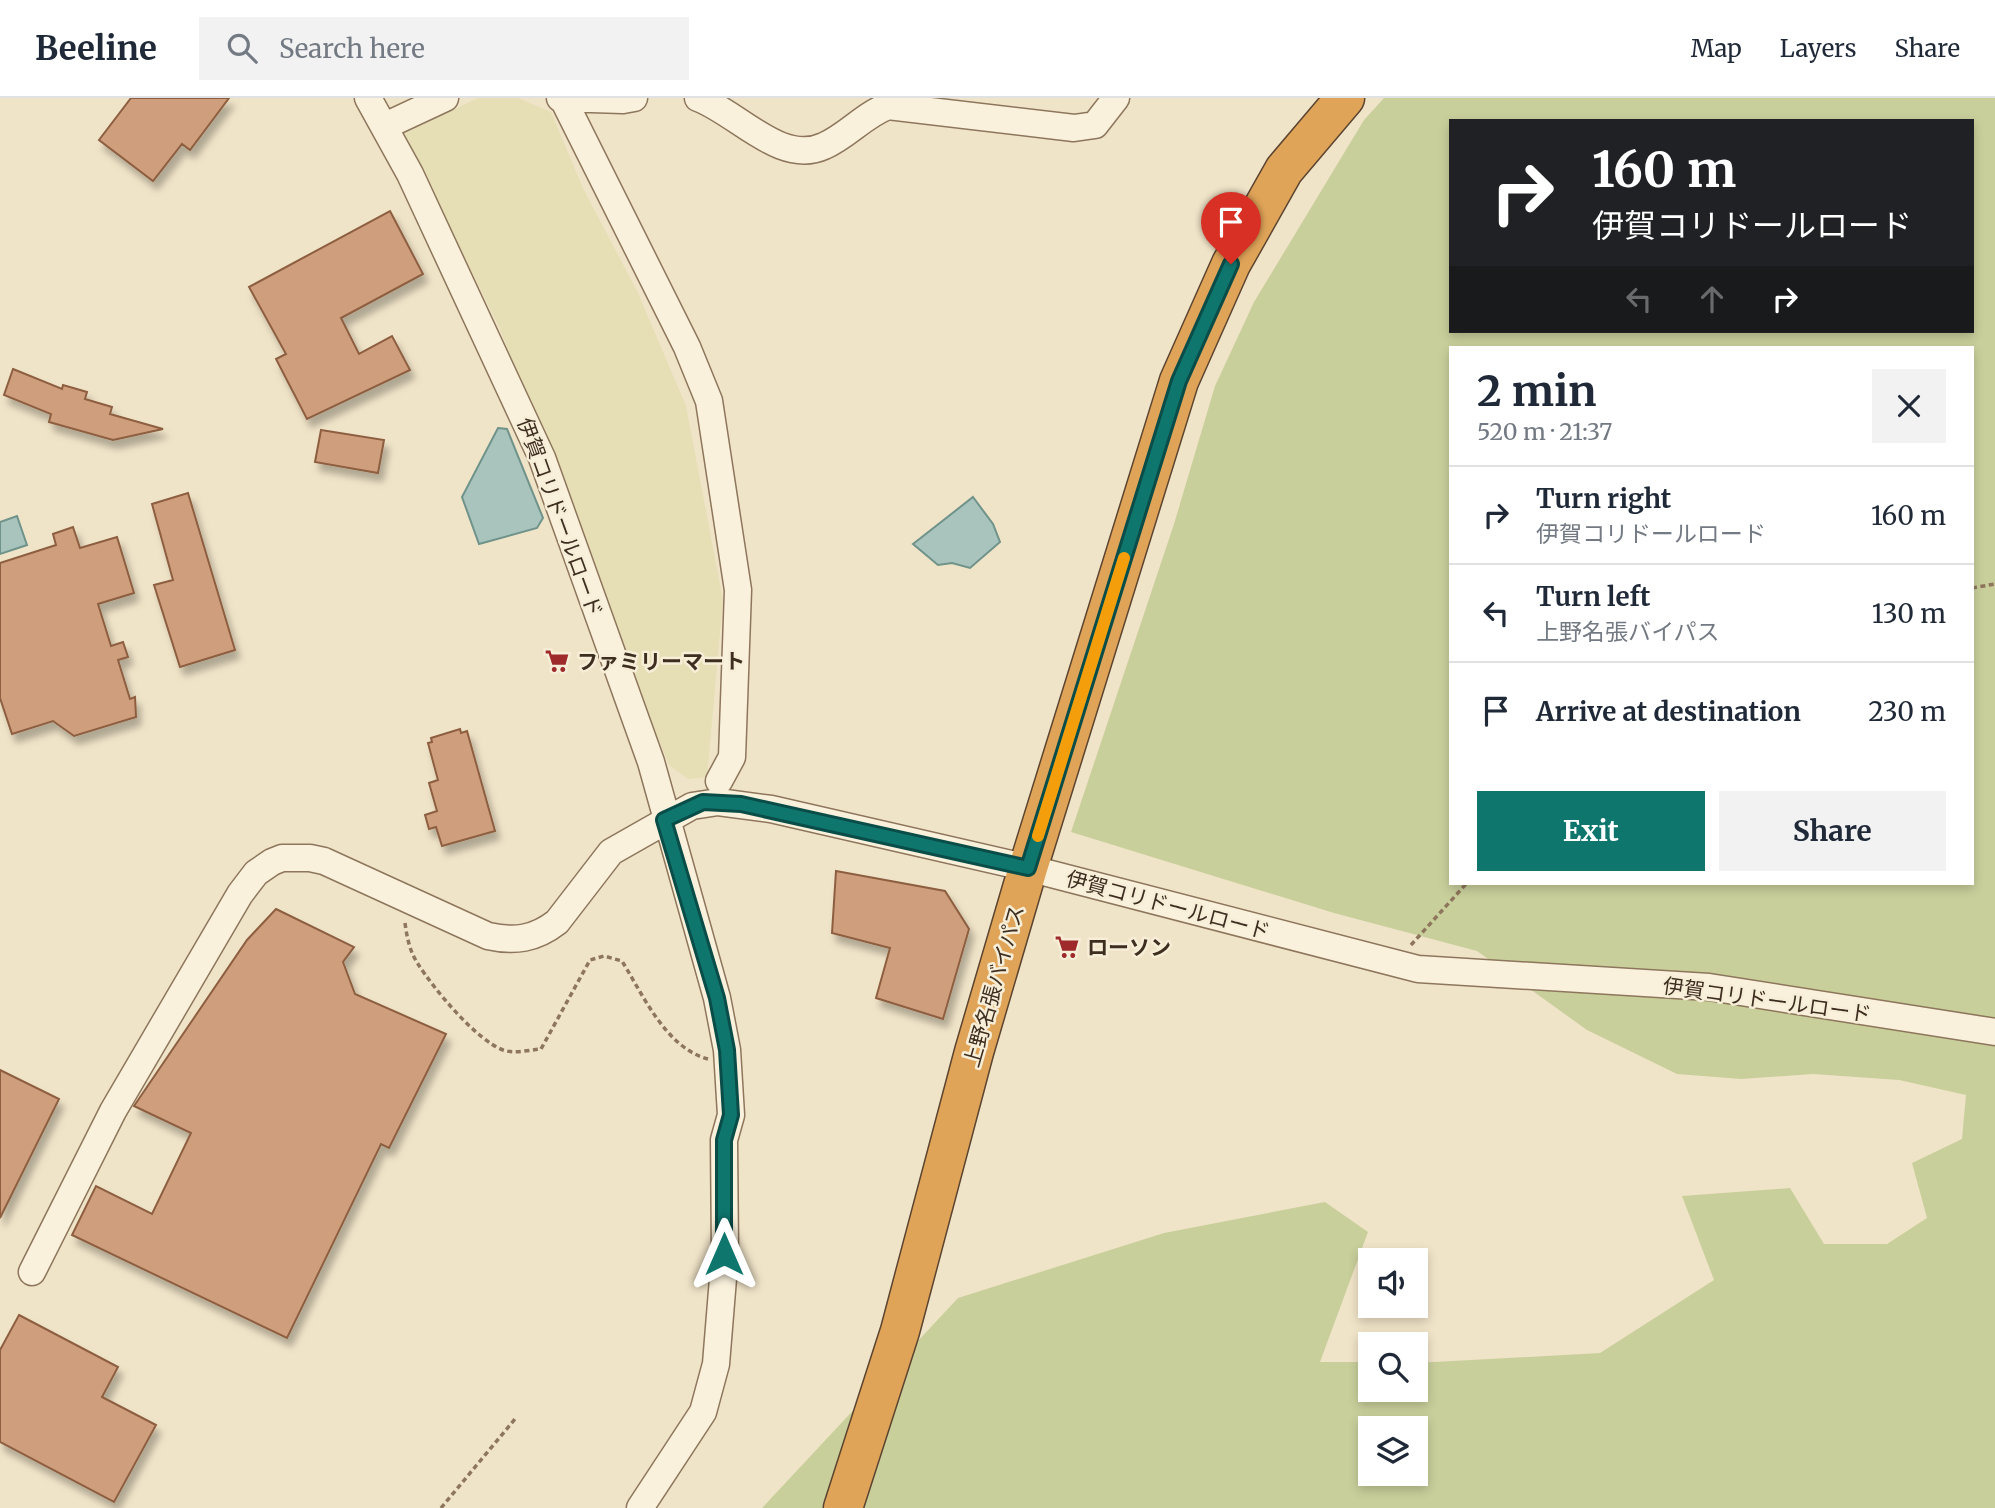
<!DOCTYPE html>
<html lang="en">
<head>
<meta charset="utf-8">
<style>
	body { margin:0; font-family:Merriweather,"Noto Sans JP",serif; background:#f2f2f3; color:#1f2937; height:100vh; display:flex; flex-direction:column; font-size:26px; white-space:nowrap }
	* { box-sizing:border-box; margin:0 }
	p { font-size:23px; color:#747a83 }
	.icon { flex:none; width:38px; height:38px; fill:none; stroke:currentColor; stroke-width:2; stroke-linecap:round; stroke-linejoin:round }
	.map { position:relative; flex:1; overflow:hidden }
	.drawer { position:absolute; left:1449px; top:248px; width:525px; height:539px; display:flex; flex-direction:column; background:#fff; border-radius:0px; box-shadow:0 4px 10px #0003 }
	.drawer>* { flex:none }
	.banner { position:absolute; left:1449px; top:21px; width:525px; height:214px; border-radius:0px; box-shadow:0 4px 10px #0003; background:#202124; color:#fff; overflow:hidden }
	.tools { position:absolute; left:1358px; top:1150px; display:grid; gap:14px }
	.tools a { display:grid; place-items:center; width:70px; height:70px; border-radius:0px; background:#fff; box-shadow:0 4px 10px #0003; font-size:35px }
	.pin { position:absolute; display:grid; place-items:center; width:60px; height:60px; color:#fff; margin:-72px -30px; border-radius:50% 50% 50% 0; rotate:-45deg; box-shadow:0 0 7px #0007 }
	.pin .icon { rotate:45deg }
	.me { position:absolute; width:77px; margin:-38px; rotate:0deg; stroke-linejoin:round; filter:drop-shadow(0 0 5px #0008) }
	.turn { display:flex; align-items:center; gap:24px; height:147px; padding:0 28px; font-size:32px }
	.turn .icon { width:91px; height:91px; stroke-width:2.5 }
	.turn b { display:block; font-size:49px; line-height:60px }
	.lanes { display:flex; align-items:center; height:66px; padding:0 28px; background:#0003; justify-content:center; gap:35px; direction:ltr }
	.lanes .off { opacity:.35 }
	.round { display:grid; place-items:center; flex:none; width:74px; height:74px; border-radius:0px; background:#f2f2f3 }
	.summary { display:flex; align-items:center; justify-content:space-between; height:119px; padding:0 28px }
	h1 { font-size:42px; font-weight:700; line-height:52px }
	.action { display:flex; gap:14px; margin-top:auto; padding:14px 28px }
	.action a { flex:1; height:80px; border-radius:0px; background:#0f766e; color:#fff; font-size:28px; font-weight:700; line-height:80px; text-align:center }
	.action a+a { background:#f2f2f3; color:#1f2937 }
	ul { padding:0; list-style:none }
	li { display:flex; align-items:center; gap:21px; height:98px; padding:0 28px; border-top:2px solid #e0e1e3 }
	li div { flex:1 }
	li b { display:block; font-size:26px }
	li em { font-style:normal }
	header { display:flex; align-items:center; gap:42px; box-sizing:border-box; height:98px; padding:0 35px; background:#fff; border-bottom:2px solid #e0e1e3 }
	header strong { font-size:33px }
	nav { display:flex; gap:38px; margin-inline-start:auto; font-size:24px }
	.search { width:490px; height:63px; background:#f2f2f3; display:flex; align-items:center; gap:18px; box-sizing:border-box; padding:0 24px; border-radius:0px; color:#747a83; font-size:26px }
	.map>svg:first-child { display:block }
	.farmland { fill:#e6deb5 }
	.green { fill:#c9cf9b; fill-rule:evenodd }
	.water { fill:#a9c4bc; stroke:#6f938a; stroke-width:2 }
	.building { fill:#cf9f7d; stroke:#8d5f41; stroke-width:2; filter:url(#shadow) }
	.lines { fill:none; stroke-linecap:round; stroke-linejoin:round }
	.minor-casing { stroke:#8d765c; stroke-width:29 }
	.highway-casing { stroke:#5b4430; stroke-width:41 }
	.path { stroke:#8d765c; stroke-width:3.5; stroke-dasharray:5 3.5; stroke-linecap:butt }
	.minor { stroke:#faf1dc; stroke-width:26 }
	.highway { stroke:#e0a458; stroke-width:38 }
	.route-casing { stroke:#0a4d48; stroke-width:18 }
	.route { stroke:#0f766e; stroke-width:12 }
	.slow { stroke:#f59e0b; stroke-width:12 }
	.labels { text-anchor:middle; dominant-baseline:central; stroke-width:5; stroke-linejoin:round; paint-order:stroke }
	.street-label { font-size:21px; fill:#3d2e20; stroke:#f7eed8 }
	.poi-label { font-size:21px; font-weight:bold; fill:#3d2e20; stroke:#f7eed8; text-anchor:start }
</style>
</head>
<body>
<header>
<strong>Beeline</strong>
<div class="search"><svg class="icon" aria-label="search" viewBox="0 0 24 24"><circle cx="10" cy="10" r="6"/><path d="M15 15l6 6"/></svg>Search here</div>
<nav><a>Map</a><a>Layers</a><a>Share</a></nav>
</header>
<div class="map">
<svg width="1995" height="1410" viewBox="0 0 1995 1410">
	<defs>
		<filter id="shadow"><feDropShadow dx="4.5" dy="8" stdDeviation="3.5" flood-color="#0004"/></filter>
	</defs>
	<rect width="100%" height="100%" fill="#f0e4c8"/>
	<!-- farmland -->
	<path class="farmland" d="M478,0H518L551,14L583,90L638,195L686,308L723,502L707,679L688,681L669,667L589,470L500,231L403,36Z"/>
	<!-- green -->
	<path class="green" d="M1384,0H1995V1410H762L958,1200L1164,1135L1325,1104L1368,1134L1320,1264H1370V1292H1416V1265L1600,1255L1714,1182L1682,1098L1790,1090L1824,1146H1887L1927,1120L1912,1065L1962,1041L1966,997L1899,982L1813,976L1741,981L1677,976L1587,932L1477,853L1334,815L1071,734L1174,426L1215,288L1254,204L1364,22ZM1451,23H1972V233H1451ZM1451,250H1972V786H1451ZM1370,1330H1416V1376H1370Z"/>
	<!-- water -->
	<path class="water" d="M498,330L507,331L543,420L537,430L479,446L462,399Z
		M973,399L993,426L1000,444L970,470L952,465L938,467L913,446Z
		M17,418L27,447L0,456V424Z"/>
	<!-- building -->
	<path class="building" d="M131,0H229L190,52L182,46L153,83L99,42Z
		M390,113L423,176L341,220L359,256L392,238L410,272L307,321L276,261L286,256L249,189Z
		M13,271L62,291L63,287L87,294L85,301L112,309L110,316L163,331L113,342L49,324L51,316L4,297Z
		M321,332L384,342L378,375L315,364Z
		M188,395L235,552L180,569L154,487L173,482L152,406Z
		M73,429L80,450L117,439L134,495L98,506L111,548L123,544L128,559L118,562L130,601L135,599L136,619L74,638L53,623L12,636L0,600V465L56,447L53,436Z
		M460,631L461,635L467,633L495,733L442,748L436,729L429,731L425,717L437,713L429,685L438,682L428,645L432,644L431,640Z
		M836,773L945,793L969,831L943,921L876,900L890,850L832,835Z
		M276,811L354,849L343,864L355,896L446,936L389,1050L381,1046L287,1240L72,1137L96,1088L152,1116L191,1035L134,1008L247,842Z
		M0,972L59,1001L0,1120Z
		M19,1217L118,1269L102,1299L156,1327L114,1404L0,1344V1252Z"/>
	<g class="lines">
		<!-- minor casing -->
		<g class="minor-casing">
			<path id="minor" d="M368,0L410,76L542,360L651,664L717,900L727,952L731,1017L724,1042L725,1156L716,1266L703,1314L640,1410
				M560,0L623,2L634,0
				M698,0C738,15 781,68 824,48C847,38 864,17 888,8L1074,30L1095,27L1116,0
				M563,1L687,249L709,303L738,492L732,659L719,683
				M385,28L445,0
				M32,1174L113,1013L240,796L256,775L272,764L282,760H310L324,763L488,838C515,844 535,841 557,824L611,754L692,708L718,704L771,711L1028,770L1418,871L1709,889L1995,934"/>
		</g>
		<!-- highway casing -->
		<g class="highway-casing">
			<path id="highway" d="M843,1410L900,1233L974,954L1028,770L1179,283L1231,166L1284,72L1345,0"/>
		</g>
		<!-- path -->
		<path class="path" d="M1972,490L1995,486
			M405,825C407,840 410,854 418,866C434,891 476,942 503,952C514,956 529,952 541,951L590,862L604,858L622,863C643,897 666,950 708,961
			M1411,847L1466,786
			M441,1410L515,1321"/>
		<!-- minor -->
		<use href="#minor" class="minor"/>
		<!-- highway -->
		<use href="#highway" class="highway"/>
	</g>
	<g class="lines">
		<!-- route casing -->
		<g class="route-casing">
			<path id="route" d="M724,1156V1042L731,1017L727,952L717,900L664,722L703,704L741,706L1028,770L1179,283L1231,166"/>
		</g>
		<!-- route -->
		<use href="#route" class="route"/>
		<!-- slow -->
		<path class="slow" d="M1038,738L1124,460"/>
	</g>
	<!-- icons -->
	<defs>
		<g id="supermarket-bare" transform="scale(1.89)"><path d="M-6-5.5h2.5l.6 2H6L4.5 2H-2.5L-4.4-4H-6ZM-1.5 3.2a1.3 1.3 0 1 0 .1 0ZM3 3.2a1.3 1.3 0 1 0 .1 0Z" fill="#9e2a2b" stroke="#f7eed8" stroke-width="2.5" paint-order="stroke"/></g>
	</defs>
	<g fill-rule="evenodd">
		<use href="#supermarket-bare" x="557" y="563"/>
		<use href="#supermarket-bare" x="1067" y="849"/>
	</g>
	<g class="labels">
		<!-- street labels -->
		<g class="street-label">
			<text transform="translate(560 419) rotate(70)">伊賀コリドールロード</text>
			<text transform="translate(1168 807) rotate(15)">伊賀コリドールロード</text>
			<text transform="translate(994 888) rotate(-74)">上野名張バイパス</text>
			<text transform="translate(1767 902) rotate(8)">伊賀コリドールロード</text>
		</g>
		<!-- poi labels -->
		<g class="poi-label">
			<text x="577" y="563">ファミリーマート</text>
			<text x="1087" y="849">ローソン</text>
		</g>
	</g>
</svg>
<div class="tools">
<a><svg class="icon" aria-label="sound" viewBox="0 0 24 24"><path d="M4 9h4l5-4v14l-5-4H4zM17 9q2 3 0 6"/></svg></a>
<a><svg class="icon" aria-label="search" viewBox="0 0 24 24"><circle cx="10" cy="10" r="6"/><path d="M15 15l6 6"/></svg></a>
<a><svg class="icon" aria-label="layers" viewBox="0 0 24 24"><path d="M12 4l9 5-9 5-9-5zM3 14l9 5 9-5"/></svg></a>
</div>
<div class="pin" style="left:1231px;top:166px;background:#d93025"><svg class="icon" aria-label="arrive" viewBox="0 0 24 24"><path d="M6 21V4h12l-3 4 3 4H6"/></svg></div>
<svg class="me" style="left:724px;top:1156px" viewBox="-20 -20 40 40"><path d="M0-17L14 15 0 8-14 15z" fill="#0f766e" stroke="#fff" stroke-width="4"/></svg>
<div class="banner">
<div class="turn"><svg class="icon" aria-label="right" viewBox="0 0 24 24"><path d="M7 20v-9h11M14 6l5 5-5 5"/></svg><div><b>160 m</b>伊賀コリドールロード</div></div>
<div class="lanes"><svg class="icon off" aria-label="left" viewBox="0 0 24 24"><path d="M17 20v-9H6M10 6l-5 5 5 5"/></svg><svg class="icon off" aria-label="ahead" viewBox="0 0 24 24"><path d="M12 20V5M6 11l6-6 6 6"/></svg><svg class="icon" aria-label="right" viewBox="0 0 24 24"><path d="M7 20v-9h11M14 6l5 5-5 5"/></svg></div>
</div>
<section class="drawer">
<div class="summary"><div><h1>2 min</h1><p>520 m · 21:37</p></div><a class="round"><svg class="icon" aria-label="close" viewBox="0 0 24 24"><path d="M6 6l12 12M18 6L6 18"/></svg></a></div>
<ul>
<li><svg class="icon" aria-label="right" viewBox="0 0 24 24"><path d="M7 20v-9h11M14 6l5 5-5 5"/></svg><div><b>Turn right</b><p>伊賀コリドールロード</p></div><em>160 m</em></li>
<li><svg class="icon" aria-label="left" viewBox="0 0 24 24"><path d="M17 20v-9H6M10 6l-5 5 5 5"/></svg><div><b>Turn left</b><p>上野名張バイパス</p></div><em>130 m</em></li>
<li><svg class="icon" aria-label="arrive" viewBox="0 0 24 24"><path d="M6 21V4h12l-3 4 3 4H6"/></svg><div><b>Arrive at destination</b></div><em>230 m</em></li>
</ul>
<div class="action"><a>Exit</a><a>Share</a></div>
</section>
</div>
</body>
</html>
